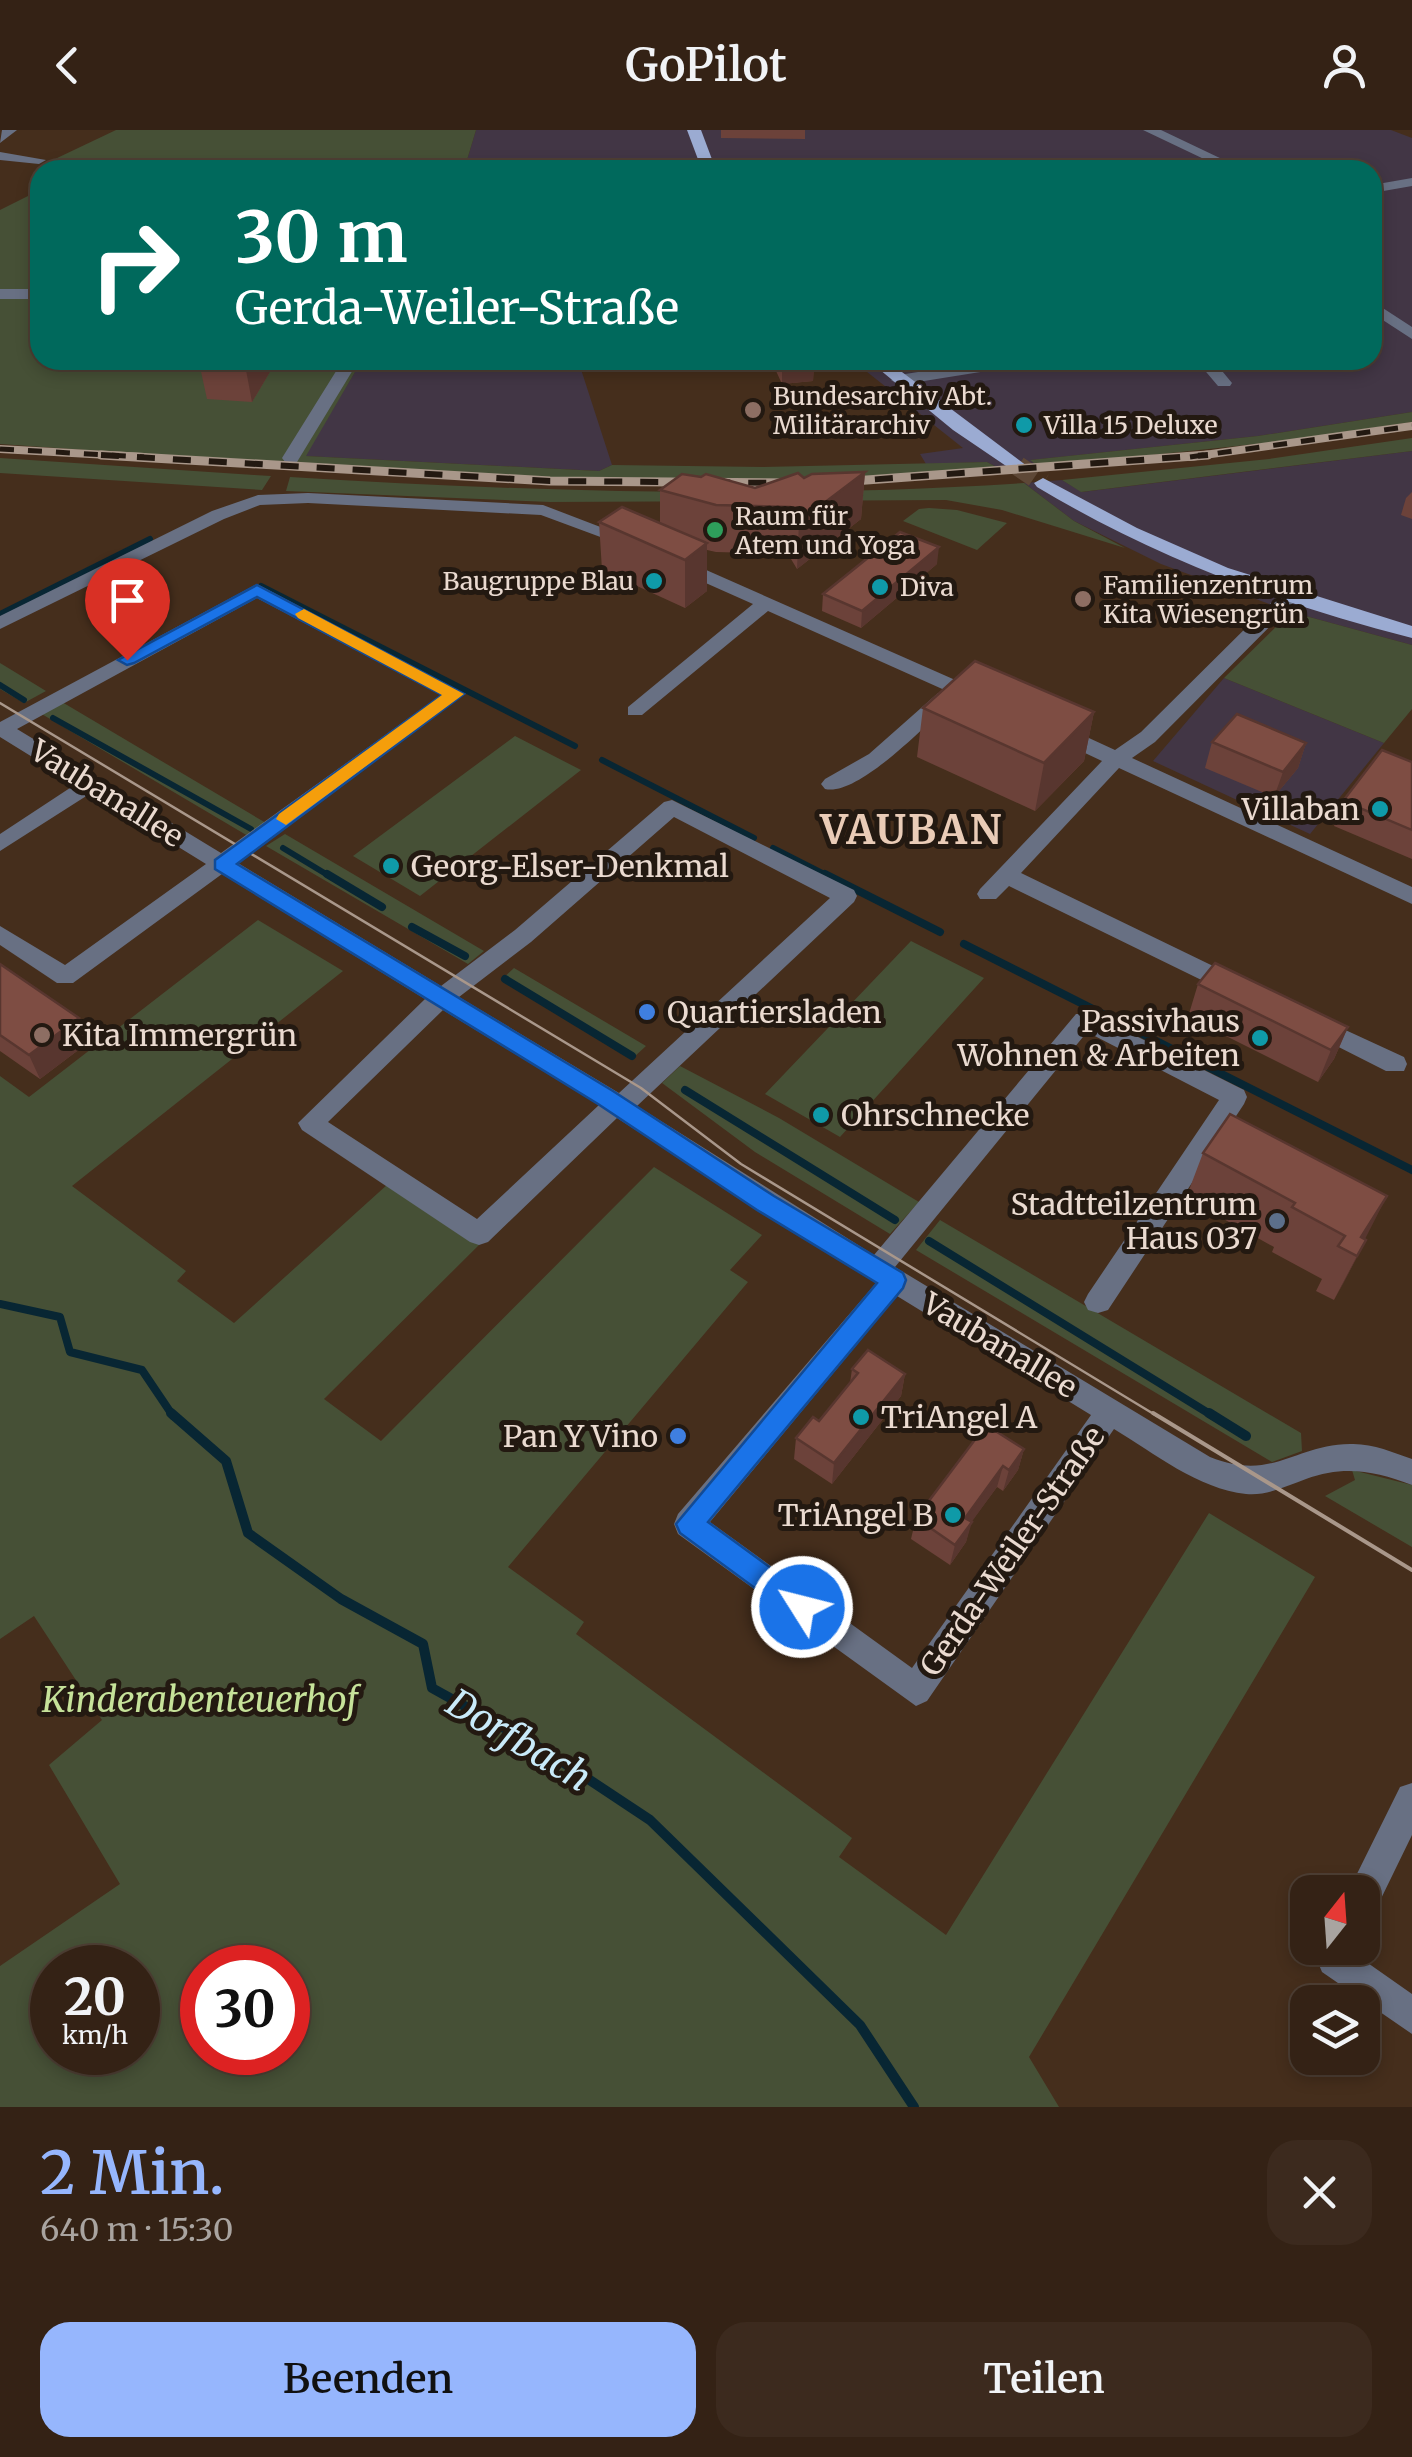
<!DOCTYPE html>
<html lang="de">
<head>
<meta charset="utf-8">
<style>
	body { margin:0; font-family:Merriweather,serif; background:#3c2a1e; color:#f1f3f6; height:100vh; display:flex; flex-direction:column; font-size:38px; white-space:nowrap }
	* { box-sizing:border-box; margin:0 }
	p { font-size:32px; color:#a9a4a0 }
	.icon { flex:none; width:55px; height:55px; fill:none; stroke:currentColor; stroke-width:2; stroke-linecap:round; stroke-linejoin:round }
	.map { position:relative; height:1977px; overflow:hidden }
	.sheet { display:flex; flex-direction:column; background:#342215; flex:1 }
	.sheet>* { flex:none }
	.banner { position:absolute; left:30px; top:30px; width:1352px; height:210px; border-radius:30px; box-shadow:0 5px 15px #0003,0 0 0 2px #4e3f34; background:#00695c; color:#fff; overflow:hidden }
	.needle { width:65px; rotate:17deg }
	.tools { position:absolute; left:1290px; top:1745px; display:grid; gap:20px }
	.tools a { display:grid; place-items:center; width:90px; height:90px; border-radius:20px; background:#342215; box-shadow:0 5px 15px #0003,0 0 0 2px #4e3f34; font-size:50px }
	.speed { position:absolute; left:30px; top:1815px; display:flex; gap:20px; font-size:50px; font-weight:700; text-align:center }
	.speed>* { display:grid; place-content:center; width:130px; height:130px; border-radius:50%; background:#342215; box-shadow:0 5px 15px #0003,0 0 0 2px #4e3f34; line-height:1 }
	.speed small { font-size:25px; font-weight:400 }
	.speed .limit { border:15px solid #d22; background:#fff; color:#111 }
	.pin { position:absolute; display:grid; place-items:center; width:85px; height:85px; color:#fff; margin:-102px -42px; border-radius:50% 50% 50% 0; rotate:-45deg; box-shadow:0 0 10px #0007 }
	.pin .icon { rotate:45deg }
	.me { position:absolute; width:110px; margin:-55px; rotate:306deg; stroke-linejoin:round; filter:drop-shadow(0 0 8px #0008) }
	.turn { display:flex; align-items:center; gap:35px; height:210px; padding:0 40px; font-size:45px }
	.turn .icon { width:130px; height:130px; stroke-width:2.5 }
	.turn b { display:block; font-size:70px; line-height:85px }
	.round { display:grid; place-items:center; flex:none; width:105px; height:105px; border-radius:30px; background:#3c2a1e }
	.summary { display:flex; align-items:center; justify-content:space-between; height:170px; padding:0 40px }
	h1 { font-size:60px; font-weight:600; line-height:75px; color:#96b6fd }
	.button { display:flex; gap:20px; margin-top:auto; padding:20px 40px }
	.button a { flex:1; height:115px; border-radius:30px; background:#96b6fd; color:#111; font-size:40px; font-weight:600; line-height:115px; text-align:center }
	.button a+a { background:#3c2a1e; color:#f1f3f6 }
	header { display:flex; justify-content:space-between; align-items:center; height:130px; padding:0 40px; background:#342215; font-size:45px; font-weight:600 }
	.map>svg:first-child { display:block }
	.industrial { fill:#423645 }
	.green { fill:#465036; fill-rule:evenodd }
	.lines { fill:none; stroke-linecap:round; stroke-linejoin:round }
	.stream-far2 { stroke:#082633; stroke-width:6 }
	.stream-far1 { stroke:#082633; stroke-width:8 }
	.stream { stroke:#082633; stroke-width:10 }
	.major-tunnel { stroke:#5e4837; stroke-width:20; stroke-dasharray:20 10; stroke-linecap:butt }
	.minor { fill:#687083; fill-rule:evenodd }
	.major { fill:#9babd2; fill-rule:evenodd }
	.tram-far1 { stroke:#a9978a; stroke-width:2.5 }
	.tram { stroke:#a9978a; stroke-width:4 }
	.rail-far1-casing { stroke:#a9978a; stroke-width:8 }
	.rail-casing { stroke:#a9978a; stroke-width:9 }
	.rail-far1 { stroke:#231911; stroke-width:5; stroke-dasharray:14; stroke-linecap:butt }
	.rail { stroke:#231911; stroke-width:6; stroke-dasharray:18; stroke-linecap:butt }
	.wall { fill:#6c423a }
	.shaded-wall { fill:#58362f }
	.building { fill:#7e4d43; stroke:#58362f; stroke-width:2.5 }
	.route { fill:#1a73e8; stroke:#114b97; stroke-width:2.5 }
	.slow { fill:#f59e0b }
	.education-dot { fill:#8d6e63; stroke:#231911; stroke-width:4 }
	.culture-dot { fill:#0f9aa8; stroke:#231911; stroke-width:4 }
	.leisure-dot { fill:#2e9e5b; stroke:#231911; stroke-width:4 }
	.shop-dot { fill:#3f7fe0; stroke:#231911; stroke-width:4 }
	.service-dot { fill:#5c6f8a; stroke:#231911; stroke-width:4 }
	.labels { text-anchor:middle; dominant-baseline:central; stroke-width:10; stroke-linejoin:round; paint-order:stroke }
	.far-poi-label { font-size:25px; fill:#eadad0; stroke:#231911; text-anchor:start }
	.street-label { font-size:30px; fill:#eadad0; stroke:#231911 }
	.poi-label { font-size:30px; fill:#eadad0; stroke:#231911; text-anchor:end }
	.near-park-label { font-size:35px; font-style:italic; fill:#c6e29a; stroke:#231911 }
	.near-water-label { font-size:38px; font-style:italic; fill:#c9eaf9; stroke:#231911 }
	.district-label { font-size:40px; font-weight:bold; letter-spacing:2.5px; fill:#eaccb7; stroke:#231911 }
</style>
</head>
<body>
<header><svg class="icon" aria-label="back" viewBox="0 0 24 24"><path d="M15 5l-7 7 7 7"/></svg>GoPilot<svg class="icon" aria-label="person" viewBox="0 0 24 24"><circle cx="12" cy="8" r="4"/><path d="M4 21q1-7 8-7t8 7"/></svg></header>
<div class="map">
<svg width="1412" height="1977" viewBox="0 0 1412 1977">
	<rect width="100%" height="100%" fill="#452e1c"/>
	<!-- industrial -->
	<path class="industrial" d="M476,0H1391L1412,8V282L1258,306L1031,330L1039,337L1002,340L987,332L926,334L920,324L963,318L852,230H1372V40H464Z
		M362,230H578L612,335L599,341L305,326Z
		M1412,321V515L1291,482L1161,434L1074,391L1024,353L1062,350L1082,362Z
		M1224,548L1384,613L1310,704L1153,631Z"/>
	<!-- green -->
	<path class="green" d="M116,0H476L464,40H60L55,29Z
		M40,60V230H362L306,326L599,341L612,335L763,337L987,332L1002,340C906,346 810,351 714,351C475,351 237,330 0,314V80Z
		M1412,282V292L1292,310L1039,337L1030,330L1258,306Z
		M1412,308V321L1081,362L1062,350L1269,329Z
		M0,328L254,345L271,346L262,360L0,343Z
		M290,347C535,362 778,369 1024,353L1074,391L1125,418L1002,380L946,370L550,372L286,361Z
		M929,378L957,380L1007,393L977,420L903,391L919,379Z
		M1291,482L1412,515V579L1384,613L1224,548Z
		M0,533L5,536L46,561L24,573L0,559Z
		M62,572L266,693L248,706L40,583Z
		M515,606L581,640L420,766L353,726Z
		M285,704L484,821L468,834L266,716Z
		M258,790L343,841L72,1056L186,1141L177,1151L234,1193L388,1054L480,1114L324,1269L381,1311L654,1037L762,1105L730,1140L748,1152L508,1437L584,1492L576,1504L852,1708L839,1727L946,1805L1209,1383L1315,1447L1029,1927L1059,1977H0V1836L120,1754L49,1635L102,1590L34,1486L0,1509V946L29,967ZM52,1838H138V1922H52ZM202,1838H288V1922H202Z
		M911,811L984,848L840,1007L765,964Z
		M514,838L646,916L633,928L502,849Z
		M680,936L779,988L919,1072L890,1104L755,1022L662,953Z
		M940,1090L1301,1303L1302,1321L1272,1332L916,1120Z
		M1352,1340L1412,1355V1417L1325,1366L1355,1350Z"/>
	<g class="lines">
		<!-- stream-far2 -->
		<path class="stream-far2" d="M261,456L575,616
			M0,484L150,409
			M0,555L24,570
			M53,588L251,699
			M602,630L754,708
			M283,718L331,747
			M773,718L830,747"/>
		<!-- stream-far1 -->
		<path class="stream-far1" d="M327,744L382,777
			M825,744L940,802
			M412,797L465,826
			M964,814L1412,1040
			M505,849L632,926
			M685,960L895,1090
			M929,1111L1213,1286
			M0,1174L60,1187L70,1222L142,1240L173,1286"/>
		<!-- stream -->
		<path class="stream" d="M171,1283L226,1331L248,1403L341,1469L423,1514L432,1558L549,1623L650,1690L860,1895L914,1977
			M1209,1283L1246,1306"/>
		<!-- major-tunnel -->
		<path class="major-tunnel" d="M1018,336L1043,353"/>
		<!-- minor -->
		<path class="minor" d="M2,0H17L0,13Z
			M1143,0H1161L1245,40H1227Z
			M0,22L46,30L39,34L0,30Z
			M1412,48V56L1372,63V55Z
			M0,159H40V169H0Z
			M1372,171L1412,197V209L1372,183Z
			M343,230H359L297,332H285L282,328Z
			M994,230H1033L1025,235L899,255L891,250L899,245Z
			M1196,230H1213L1232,253L1230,256H1218Z
			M308,363L543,375L637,411L628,416L622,415L541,385L308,373L260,375L224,389L0,499V486L212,381L258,365Z
			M679,428L987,564L990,568L980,574L953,563L952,571C928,593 858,667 825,659L821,654L825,649L869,624L938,563L949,562L768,481L642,585H628V577L753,474L672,438L670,434Z
			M257,454L465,564L238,733L441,856L515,800L664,672L672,670L854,760L857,766L854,772L637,976L874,1125L1076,884H1092L1244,960L1247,967L1244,974L1108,1180L1098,1183L1088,1180L1084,1172L1088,1164L1219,970L1087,902L895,1137L1210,1327C1273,1352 1293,1315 1350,1314C1372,1313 1392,1322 1412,1329V1355C1375,1341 1344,1335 1306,1349C1286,1356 1268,1366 1246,1364C1198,1359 1154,1323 1114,1299L927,1571L916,1576L678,1404L674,1394L678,1384L876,1153L617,988L488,1112L479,1115L470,1112L302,1000L298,993L425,869L222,744L73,853H57L0,815V796L65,835L206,734L91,663L0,721V704L76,654L0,607V592ZM257,468L441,565L221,723L17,599ZM674,687L830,768L619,963L459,867L531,812ZM443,880L599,975L477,1089L328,992ZM897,1166L1091,1285L912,1538L710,1392Z
			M1287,462L1294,464V472L1155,612L1132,628L1412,757V774L1119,638L1021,743L1242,850L1246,856L1242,862H1226L1009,756L996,769H980L977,764L980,759L1102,631L1051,607V597H1065L1115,620L1141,602L1280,464Z
			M1315,886L1404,927L1407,934L1404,941H1386L1307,901L1303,895Z
			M1412,1653V1705L1374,1783L1362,1788V1762H1348L1400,1657Z
			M1322,1818H1357L1355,1824L1412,1864V1904L1322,1842L1317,1830Z"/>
		<!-- major -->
		<path class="major" d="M687,0H701L716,40H702Z
			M868,230H886L1027,336L1012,340L953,300Z
			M1043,348L1137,398L1228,438L1412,496V508C1280,475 1154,427 1037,357L1034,353Z"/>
		<!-- tram-far1 -->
		<path class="tram-far1" d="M0,573L641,958L741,1034L1157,1286"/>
		<!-- tram -->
		<path class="tram" d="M1153,1283L1412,1440"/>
		<!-- rail-far1 casing -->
		<g class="rail-far1-casing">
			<path id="rail-far1" d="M0,319L144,327
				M1190,327L1412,296"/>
		</g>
		<!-- rail casing -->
		<g class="rail-casing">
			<path id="rail" d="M101,325L550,351L794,353
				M839,352L1208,325"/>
		</g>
		<!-- rail-far1 -->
		<use href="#rail-far1" class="rail-far1"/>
		<!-- rail -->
		<use href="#rail" class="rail"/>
	</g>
	<!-- wall -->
	<path class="wall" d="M721,0H805V9L721,8Z
		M204,230H277L252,272L207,269L200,237Z
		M771,230H812L814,235L813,251L782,254Z
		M911,230H946L919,237Z
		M865,342L861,389L797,439L788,424L716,422L707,420V461L685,478L602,440L599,392L660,393V360L701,347L755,358L804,348Z
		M1412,362V389L1401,385L1406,368Z
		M937,434L861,498L822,481L823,464Z
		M923,578L1094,582L1084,631L1035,681L917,627Z
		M1212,612L1306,613L1298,638L1274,667L1205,638Z
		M1412,632V729L1334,696L1343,671Z
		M0,834L89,912L40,949L0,921Z
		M1198,854L1348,897L1334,929L1318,952L1188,887Z
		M1203,1023L1366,1110L1334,1170L1316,1161L1322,1149L1272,1122L1274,1117L1186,1068Z
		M852,1239L905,1244L901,1266L832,1354L794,1329L796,1308L819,1291L850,1253Z
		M1024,1319L1018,1340L1003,1361L997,1357L971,1392L966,1412L950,1435L911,1409L916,1388Z"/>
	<!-- shaded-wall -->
	<path class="shaded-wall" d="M252,230H277L252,272L246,240Z
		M919,230H946L919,237Z
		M814,235L813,251L782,254V238Z
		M865,342L861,389L797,439L799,392Z
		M707,413V461L685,478V430Z
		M939,417L937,434L861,498L862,481Z
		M1094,582L1084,631L1035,681L1044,633Z
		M1306,613L1298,638L1274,667L1283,642Z
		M79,888L89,912L40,949L29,925Z
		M1348,897L1334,929L1318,952L1331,920Z
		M1387,1066L1364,1111L1361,1107Z
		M1366,1110L1343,1154L1334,1170L1357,1126Z
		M905,1244L901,1266L832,1354L834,1333Z
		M1024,1319L1018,1340L1003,1361L1009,1340Z
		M1003,1336L997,1357L960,1408L965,1388Z
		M972,1392L966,1412L950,1435L955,1415Z"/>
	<!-- building -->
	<path class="building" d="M1193,32L1196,40H1154L1150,33Z
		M204,230H252L246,240L200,237Z
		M778,230H812L814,235L782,238Z
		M865,342L799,392L790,377L716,375L660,360L682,344L701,347L706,344L755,358L798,343L804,348L812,344Z
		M622,377L707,413L685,430L599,392Z
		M900,402L939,417L862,481L823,464Z
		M975,531L1094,582L1044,633L923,578Z
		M1237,584L1306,613L1283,642L1212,612Z
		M1382,620L1412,632V700L1343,671Z
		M1215,833L1348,897L1331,920L1198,854Z
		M0,834L79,888L29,925L0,905Z
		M1230,984L1387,1066L1361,1107L1366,1110L1357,1126L1338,1116L1345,1106L1292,1077L1295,1073L1203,1023Z
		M868,1220L905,1244L834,1333L796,1308L813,1287L819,1291L858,1243L852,1239Z
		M986,1295L1024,1319L1009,1340L1003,1336L965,1388L972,1392L955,1415L916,1388Z"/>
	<!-- route -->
	<path class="route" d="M257,455L464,564L237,734L613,961L774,1066L903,1143L906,1150L903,1158L708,1392L812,1468L816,1477L812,1486L802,1490L793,1486L680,1403L676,1394L877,1153L757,1080L598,974L215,739V730L442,565L257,467L134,533L127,535L118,530Z"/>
	<!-- slow -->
	<path class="slow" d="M304,479L464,564L286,695L276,689L279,684L442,565L298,488L295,484Z"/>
	<!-- markers -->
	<g class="education-dot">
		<circle cx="753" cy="280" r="10"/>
		<circle cx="1083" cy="469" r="10"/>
		<circle cx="42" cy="905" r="10"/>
	</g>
	<g class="culture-dot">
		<circle cx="1024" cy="295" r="10"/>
		<circle cx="654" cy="451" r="10"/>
		<circle cx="880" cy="457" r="10"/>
		<circle cx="1380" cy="679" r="10"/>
		<circle cx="391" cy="736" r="10"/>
		<circle cx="1260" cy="908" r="10"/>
		<circle cx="821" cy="985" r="10"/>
		<circle cx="861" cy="1287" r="10"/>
		<circle cx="953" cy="1385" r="10"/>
	</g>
	<circle class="leisure-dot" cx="715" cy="400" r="10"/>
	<g class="shop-dot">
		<circle cx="647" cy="882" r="10"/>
		<circle cx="678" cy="1306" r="10"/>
	</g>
	<circle class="service-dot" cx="1277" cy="1091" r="10"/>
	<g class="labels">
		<!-- far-poi labels -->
		<g class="far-poi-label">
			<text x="773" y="266">Bundesarchiv Abt.<tspan x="773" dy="29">Militärarchiv</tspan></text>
			<text x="1044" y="295">Villa 15 Deluxe</text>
			<text x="735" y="386">Raum für<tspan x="735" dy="29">Atem und Yoga</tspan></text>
			<text x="634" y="451" text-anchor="end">Baugruppe Blau</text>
			<text x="1103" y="455">Familienzentrum<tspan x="1103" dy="29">Kita Wiesengrün</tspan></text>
			<text x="900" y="457">Diva</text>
		</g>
		<!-- street labels -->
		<g class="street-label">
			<text transform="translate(107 663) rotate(32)">Vaubanallee</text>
			<text transform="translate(1000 1215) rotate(31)">Vaubanallee</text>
			<text transform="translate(1012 1421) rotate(-55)">Gerda-Weiler-Straße</text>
		</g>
		<!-- poi labels -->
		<g class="poi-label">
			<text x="1360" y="679">Villaban</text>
			<text x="411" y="736" text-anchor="start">Georg-Elser-Denkmal</text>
			<text x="667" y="882" text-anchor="start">Quartiersladen</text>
			<text x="1240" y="891">Passivhaus<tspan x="1240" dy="34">Wohnen &amp; Arbeiten</tspan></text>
			<text x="62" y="905" text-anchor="start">Kita Immergrün</text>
			<text x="841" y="985" text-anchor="start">Ohrschnecke</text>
			<text x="1257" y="1074">Stadtteilzentrum<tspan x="1257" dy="34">Haus 037</tspan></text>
			<text x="881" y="1287" text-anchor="start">TriAngel A</text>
			<text x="658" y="1306">Pan Y Vino</text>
			<text x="933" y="1385">TriAngel B</text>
		</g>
		<!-- near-park labels -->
		<g class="near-park-label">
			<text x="200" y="1570">Kinderabenteuerhof</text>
		</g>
		<!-- near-water labels -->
		<g class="near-water-label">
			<text transform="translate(519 1610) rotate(31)">Dorfbach</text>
		</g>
		<!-- district labels -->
		<g class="district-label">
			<text x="912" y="700">VAUBAN</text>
		</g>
	</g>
</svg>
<div class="tools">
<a><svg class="needle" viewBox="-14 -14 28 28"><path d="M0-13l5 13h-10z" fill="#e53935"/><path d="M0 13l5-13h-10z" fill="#a9a4a0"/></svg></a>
<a><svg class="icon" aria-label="layers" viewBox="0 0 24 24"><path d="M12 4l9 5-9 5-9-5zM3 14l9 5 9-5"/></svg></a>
</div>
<div class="speed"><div>20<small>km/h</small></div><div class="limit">30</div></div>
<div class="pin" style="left:127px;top:530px;background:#d93025"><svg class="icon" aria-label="arrive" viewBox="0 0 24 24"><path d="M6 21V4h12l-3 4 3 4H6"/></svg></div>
<svg class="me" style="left:802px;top:1477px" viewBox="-20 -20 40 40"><circle r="17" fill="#1a73e8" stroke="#fff" stroke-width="3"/><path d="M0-11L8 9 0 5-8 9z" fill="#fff"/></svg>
<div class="banner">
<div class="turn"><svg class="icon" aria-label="right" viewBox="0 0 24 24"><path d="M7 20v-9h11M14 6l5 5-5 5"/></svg><div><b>30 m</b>Gerda-Weiler-Straße</div></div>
</div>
</div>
<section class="sheet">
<div class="summary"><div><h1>2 Min.</h1><p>640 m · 15:30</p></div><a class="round"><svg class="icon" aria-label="close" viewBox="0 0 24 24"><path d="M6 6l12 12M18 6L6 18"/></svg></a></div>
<div class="button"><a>Beenden</a><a>Teilen</a></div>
</section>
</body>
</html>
